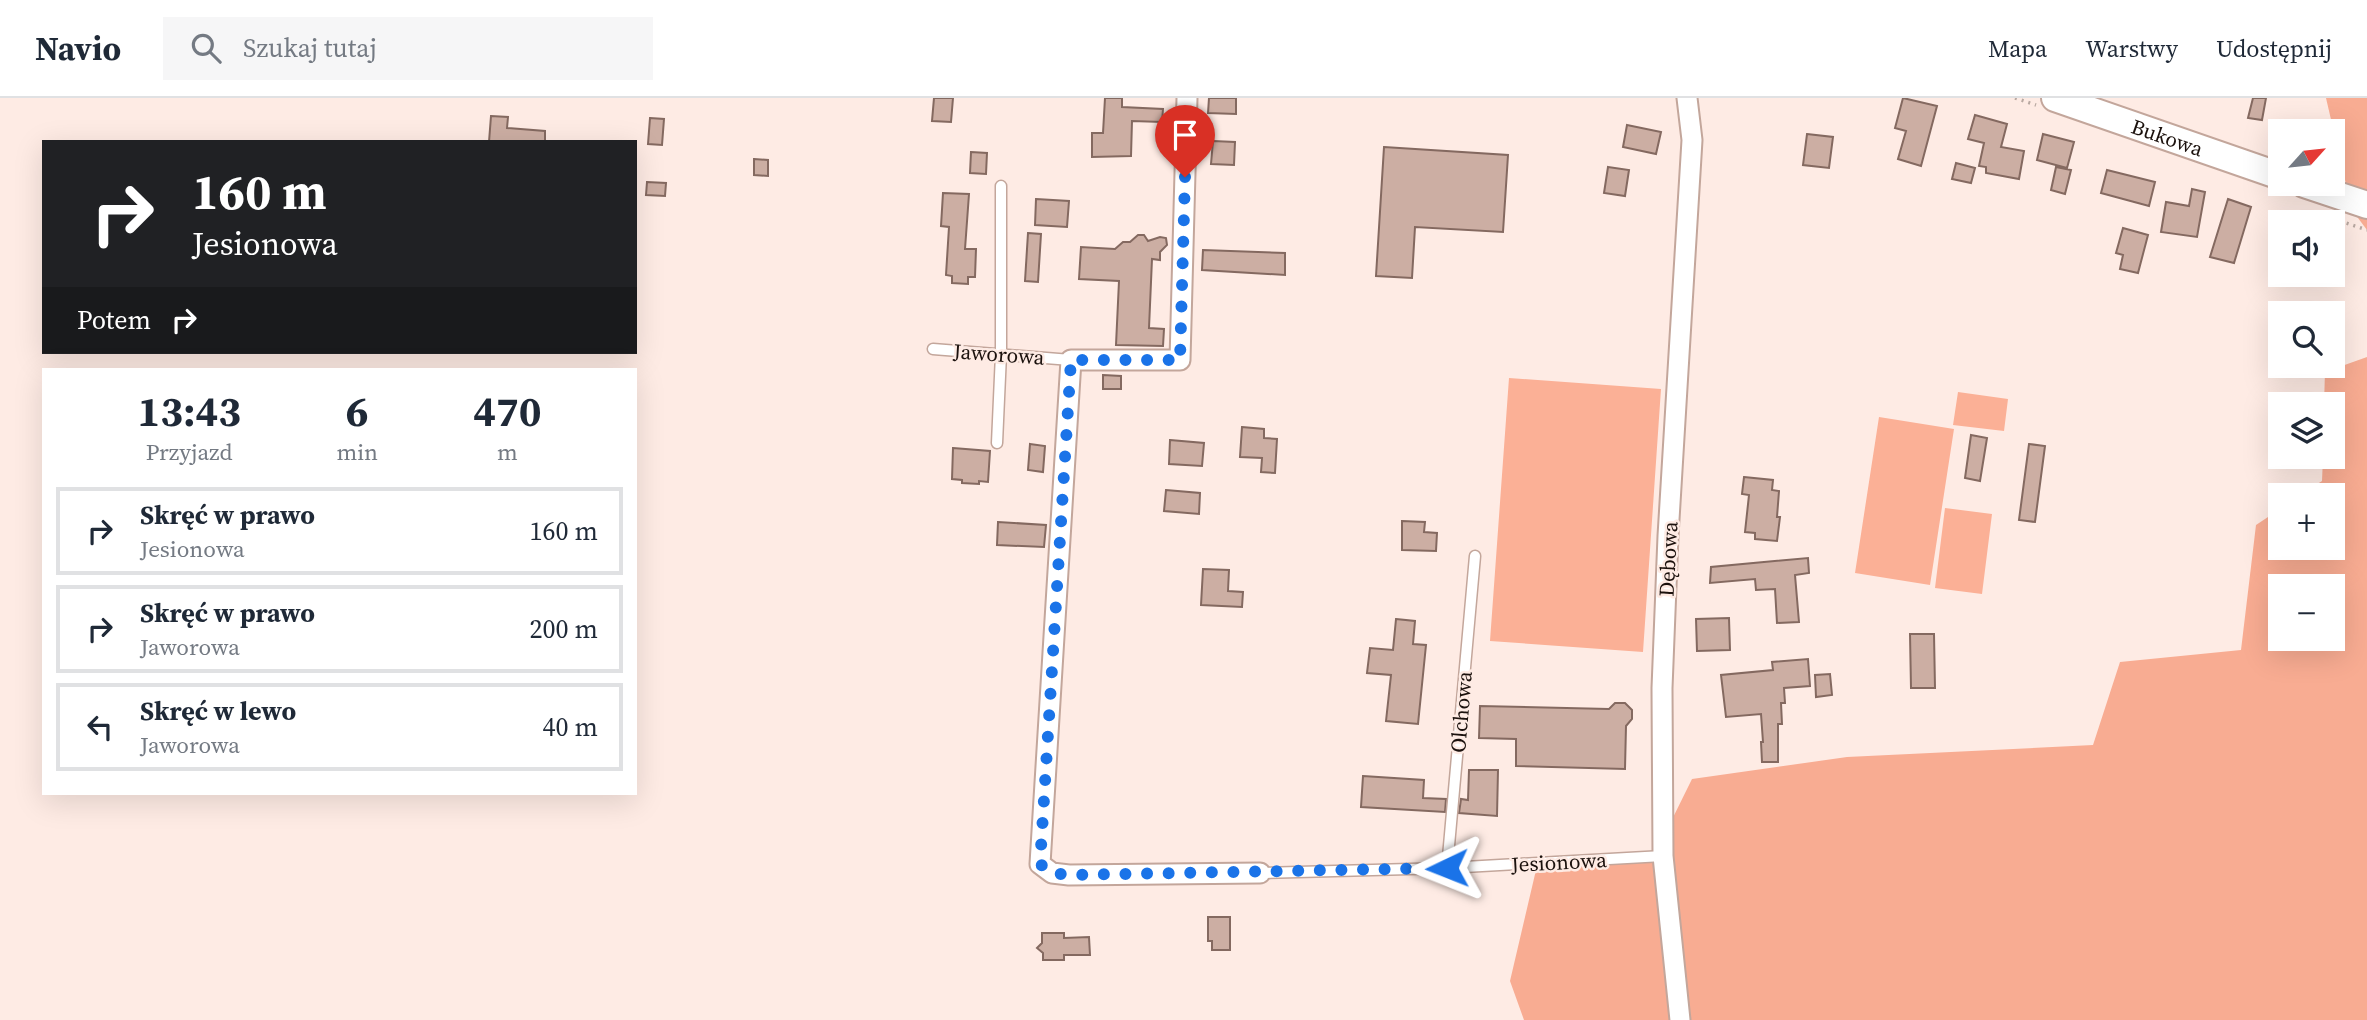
<!DOCTYPE html>
<html lang="pl">
<head>
<meta charset="utf-8">
<style>
	body { margin:0; font-family:"Source Serif 4",serif; background:#f6f6f7; color:#1f2937; height:100vh; display:flex; flex-direction:column; font-size:26px; white-space:nowrap }
	* { box-sizing:border-box; margin:0 }
	p { font-size:23px; color:#747a83 }
	.icon { flex:none; width:38px; height:38px; fill:none; stroke:currentColor; stroke-width:2; stroke-linecap:round; stroke-linejoin:round }
	.map { position:relative; flex:1; overflow:hidden }
	.side { position:absolute; left:42px; top:270px; width:595px; height:427px; display:flex; flex-direction:column; background:#fff; border-radius:0px; box-shadow:0 7px 28px #0002 }
	.side>* { flex:none }
	.banner { position:absolute; left:42px; top:42px; width:595px; height:214px; border-radius:0px; box-shadow:0 7px 28px #0002; background:#202124; color:#fff; overflow:hidden }
	.needle { width:46px; rotate:63deg }
	.controls { position:absolute; left:2268px; top:21px; display:grid; gap:14px }
	.controls a { display:grid; place-items:center; width:77px; height:77px; border-radius:0px; background:#fff; box-shadow:0 7px 28px #0002; font-size:35px }
	.pin { position:absolute; display:grid; place-items:center; width:60px; height:60px; color:#fff; margin:-72px -30px; border-radius:50% 50% 50% 0; rotate:-45deg; box-shadow:0 0 7px #0007 }
	.pin .icon { rotate:45deg }
	.me { position:absolute; width:77px; margin:-38px; rotate:268deg; stroke-linejoin:round; filter:drop-shadow(0 0 5px #0008) }
	.turn { display:flex; align-items:center; gap:24px; height:147px; padding:0 35px; font-size:32px }
	.turn .icon { width:91px; height:91px; stroke-width:2.5 }
	.turn b { display:block; font-size:49px; line-height:60px }
	.then { display:flex; align-items:center; height:66px; padding:0 35px; background:#0003; gap:14px; font-size:26px }
	.eta { display:flex; justify-content:space-evenly; align-items:center; height:119px; text-align:center }
	.eta b { font-size:42px; font-weight:700; line-height:49px }
	ul { padding:0; list-style:none }
	li { display:flex; align-items:center; gap:21px; height:88px; margin:0 14px 10px; padding:0 21px; border:4px solid #e0e1e3; border-radius:0px }
	li div { flex:1 }
	li b { display:block; font-size:26px }
	li em { font-style:normal }
	header { display:flex; align-items:center; gap:42px; box-sizing:border-box; height:98px; padding:0 35px; background:#fff; border-bottom:2px solid #e0e1e3 }
	header strong { font-size:33px }
	nav { display:flex; gap:38px; margin-inline-start:auto; font-size:24px }
	.search { width:490px; height:63px; background:#f6f6f7; display:flex; align-items:center; gap:18px; box-sizing:border-box; padding:0 24px; border-radius:0px; color:#747a83; font-size:26px }
	.map>svg:first-child { display:block }
	.green { fill:#fbb096 }
	.forest { fill:#f8ac92; fill-rule:evenodd }
	.building { fill:#ccaea3; stroke:#846960; stroke-width:2 }
	.lines { fill:none; stroke-linecap:round; stroke-linejoin:round }
	.lane-casing { stroke:#c3a69b; stroke-width:13 }
	.street-casing { stroke:#c3a69b; stroke-width:23 }
	.secondary-casing { stroke:#c3a69b; stroke-width:30 }
	.path { stroke:#b9a9a2; stroke-width:3.5; stroke-dasharray:2 5; stroke-linecap:butt }
	.lane { stroke:#fff; stroke-width:10 }
	.street { stroke:#fff; stroke-width:19 }
	.secondary { stroke:#fff; stroke-width:26 }
	.route { stroke:#1a73e8; stroke-width:12; stroke-dasharray:0 21.6 }
	.labels { text-anchor:middle; dominant-baseline:central; stroke-width:5; stroke-linejoin:round; paint-order:stroke }
	.street-label { font-size:21px; fill:#1b110d; stroke:#feebe4 }
</style>
</head>
<body>
<header>
<strong>Navio</strong>
<div class="search"><svg class="icon" aria-label="search" viewBox="0 0 24 24"><circle cx="10" cy="10" r="6"/><path d="M15 15l6 6"/></svg>Szukaj tutaj</div>
<nav><a>Mapa</a><a>Warstwy</a><a>Udostępnij</a></nav>
</header>
<div class="map">
<svg width="2367" height="922" viewBox="0 0 2367 922">
	<rect width="100%" height="100%" fill="#feebe4"/>
	<!-- green -->
	<path class="green" d="M1509,280L1661,291L1643,554L1490,543Z
		M1958,294L2008,301L2004,333L1953,327Z
		M1879,319L1954,331L1930,487L1855,475Z
		M1945,410L1992,416L1982,496L1935,490Z"/>
	<!-- forest -->
	<path class="forest" d="M2326,0H2367V132L2352,112Z
		M2367,259V922H1524L1510,883L1536,772L1652,762L1692,681L1847,659L2093,647L2120,564L2241,552L2256,427L2280,411V450H2333V397H2300L2322,383L2323,359H2333V306H2324L2325,274ZM2280,488H2333V541H2280Z"/>
	<!-- building -->
	<path class="building" d="M934,0H953L951,24L932,23Z
		M1105,0H1122V9L1163,11L1162,24L1132,23L1131,58L1092,59V35H1103Z
		M1209,0H1236V16L1208,15Z
		M1903,0L1937,8L1921,68L1898,61L1906,33L1895,30Z
		M2253,0H2266L2262,22L2248,20Z
		M1975,17L2007,26L2001,49L2024,53L2019,81L1986,75V69L1979,68L1984,45L1968,41Z
		M491,18L508,19L507,30L545,33V44H489Z
		M650,20L664,21L662,47L648,46Z
		M1627,27L1661,34L1656,56L1623,49Z
		M1807,36L1833,39L1829,70L1803,67Z
		M2043,36L2074,44L2067,70L2037,62Z
		M1213,43L1235,44L1234,67L1211,66Z
		M1384,49L1508,57L1503,134L1415,129L1412,180L1376,178Z
		M971,54L987,55L986,76L970,75Z
		M754,61L768,62V78L754,77Z
		M1956,65L1975,70L1971,85L1952,81Z
		M1608,69L1629,72L1625,98L1604,95Z
		M2056,69L2071,72L2065,96L2051,92Z
		M2107,72L2155,84L2149,108L2101,95Z
		M647,84L666,85L665,98L646,97Z
		M2192,91L2205,94L2197,139L2161,134L2166,104L2189,108Z
		M943,95L969,96L965,151H976L975,179H968V186L952,185V178L946,177L949,129L941,128Z
		M1036,101L1069,103L1067,129L1035,127Z
		M2228,101L2251,109L2234,165L2210,159Z
		M2123,130L2148,137L2138,175L2120,171L2123,157L2116,155Z
		M1028,135L1041,136L1038,184L1025,183Z
		M1138,137H1144L1148,143L1160,139L1166,140L1167,147L1160,154V162L1152,161L1149,230L1164,231L1163,248L1116,247L1119,183L1079,181L1081,149L1115,151L1123,144H1130Z
		M1203,152L1285,155V177L1202,172Z
		M1103,277L1121,278V291H1103Z
		M1242,329L1264,331V340L1277,341L1275,375L1261,374L1262,360L1240,359Z
		M1971,337L1987,340L1980,383L1965,380Z
		M1170,342L1204,345L1202,368L1169,366Z
		M1030,346L1045,348L1043,374L1028,372Z
		M2029,346L2045,348L2035,424L2019,422Z
		M953,350L990,353L988,384L979,383V386L962,385V382L952,381Z
		M1744,379L1773,382L1772,392L1779,393L1777,419H1780L1777,443L1755,441V435L1745,434L1749,397L1742,396Z
		M1166,392L1200,395L1199,416L1164,413Z
		M1402,423L1425,424L1424,434L1437,435L1436,453L1402,452Z
		M998,424L1046,427L1044,449L997,447Z
		M1808,460L1809,475L1795,477L1799,524L1777,525L1775,491L1756,492L1755,481L1710,485L1711,469Z
		M1203,471L1229,472L1228,493L1243,494L1242,509L1201,507Z
		M1729,520L1730,552L1697,553L1696,521Z
		M1396,521L1415,523L1413,546L1426,547L1418,626L1386,623L1391,577L1367,575L1370,550L1393,552Z
		M1910,536H1934L1935,590H1911Z
		M1808,561L1810,588L1784,590L1785,605H1781L1782,626H1778V664H1762L1761,644H1763L1761,616L1726,619L1721,577L1773,572L1772,564Z
		M1830,576L1832,597L1816,599L1815,577Z
		M1615,605H1625L1632,612V621L1626,628L1625,671L1516,668V641L1479,640L1480,608L1609,611Z
		M1469,672H1498L1497,718L1459,715L1461,701L1468,702Z
		M1363,678L1424,682L1423,700L1446,701L1445,714L1361,709Z
		M1208,819H1230V852H1212V843H1208Z
		M1042,835H1064V840L1089,839L1090,857H1064V862H1043V855L1037,850L1042,845Z"/>
	<g class="lines">
		<!-- lane casing -->
		<g class="lane-casing">
			<path id="lane" d="M933,251L1071,262
				M997,345L1001,256V88
				M1447,770L1475,458
				M1260,775L1447,770L1663,758"/>
		</g>
		<!-- street casing -->
		<g class="street-casing">
			<path id="street" d="M1187,0L1180,262H1071L1040,766L1052,775L1069,777L1260,775
				M1680,922L1663,758L1662,590L1668,438L1692,42L1687,0"/>
		</g>
		<!-- secondary casing -->
		<g class="secondary-casing">
			<g id="secondary">
				<path id="s1" d="M2055,0L2280,78"/>
				<path d="M2304,86L2367,107"/>
			</g>
		</g>
		<!-- path -->
		<path class="path" d="M2015,0L2036,7
			M2340,123L2367,132"/>
		<!-- lane -->
		<use href="#lane" class="lane"/>
		<!-- street -->
		<use href="#street" class="street"/>
		<!-- secondary -->
		<use href="#secondary" class="secondary"/>
	</g>
	<g class="lines">
		<!-- route -->
		<path class="route" d="M1185,79L1180,262H1071L1040,766L1052,775L1069,777L1447,770"/>
	</g>
	<g class="labels">
		<!-- street labels -->
		<g class="street-label">
			<text stroke="none"><textPath href="#s1" startOffset="119">Bukowa</textPath></text>
			<text transform="translate(999 256) rotate(4)">Jaworowa</text>
			<text transform="translate(1668 461) rotate(-87)">Dębowa</text>
			<text transform="translate(1461 614) rotate(-85)">Olchowa</text>
			<text transform="translate(1559 764) rotate(-3)">Jesionowa</text>
		</g>
	</g>
</svg>
<div class="controls">
<a><svg class="needle" viewBox="-14 -14 28 28"><path d="M0-13l5 13h-10z" fill="#e53935"/><path d="M0 13l5-13h-10z" fill="#747a83"/></svg></a>
<a><svg class="icon" aria-label="sound" viewBox="0 0 24 24"><path d="M4 9h4l5-4v14l-5-4H4zM17 9q2 3 0 6"/></svg></a>
<a><svg class="icon" aria-label="search" viewBox="0 0 24 24"><circle cx="10" cy="10" r="6"/><path d="M15 15l6 6"/></svg></a>
<a><svg class="icon" aria-label="layers" viewBox="0 0 24 24"><path d="M12 4l9 5-9 5-9-5zM3 14l9 5 9-5"/></svg></a>
<a>+</a>
<a>−</a>
</div>
<div class="pin" style="left:1185px;top:79px;background:#d93025"><svg class="icon" aria-label="arrive" viewBox="0 0 24 24"><path d="M6 21V4h12l-3 4 3 4H6"/></svg></div>
<svg class="me" style="left:1447px;top:770px" viewBox="-20 -20 40 40"><path d="M0-17L14 15 0 8-14 15z" fill="#1a73e8" stroke="#fff" stroke-width="4"/></svg>
<div class="banner">
<div class="turn"><svg class="icon" aria-label="right" viewBox="0 0 24 24"><path d="M7 20v-9h11M14 6l5 5-5 5"/></svg><div><b>160 m</b>Jesionowa</div></div>
<div class="then">Potem<svg class="icon" aria-label="right" viewBox="0 0 24 24"><path d="M7 20v-9h11M14 6l5 5-5 5"/></svg></div>
</div>
<section class="side">
<div class="eta">
<div><b>13:43</b><p>Przyjazd</p></div>
<div><b>6</b><p>min</p></div>
<div><b>470</b><p>m</p></div>
</div>
<ul>
<li><svg class="icon" aria-label="right" viewBox="0 0 24 24"><path d="M7 20v-9h11M14 6l5 5-5 5"/></svg><div><b>Skręć w prawo</b><p>Jesionowa</p></div><em>160 m</em></li>
<li><svg class="icon" aria-label="right" viewBox="0 0 24 24"><path d="M7 20v-9h11M14 6l5 5-5 5"/></svg><div><b>Skręć w prawo</b><p>Jaworowa</p></div><em>200 m</em></li>
<li><svg class="icon" aria-label="left" viewBox="0 0 24 24"><path d="M17 20v-9H6M10 6l-5 5 5 5"/></svg><div><b>Skręć w lewo</b><p>Jaworowa</p></div><em>40 m</em></li>
</ul>
</section>
</div>
</body>
</html>
